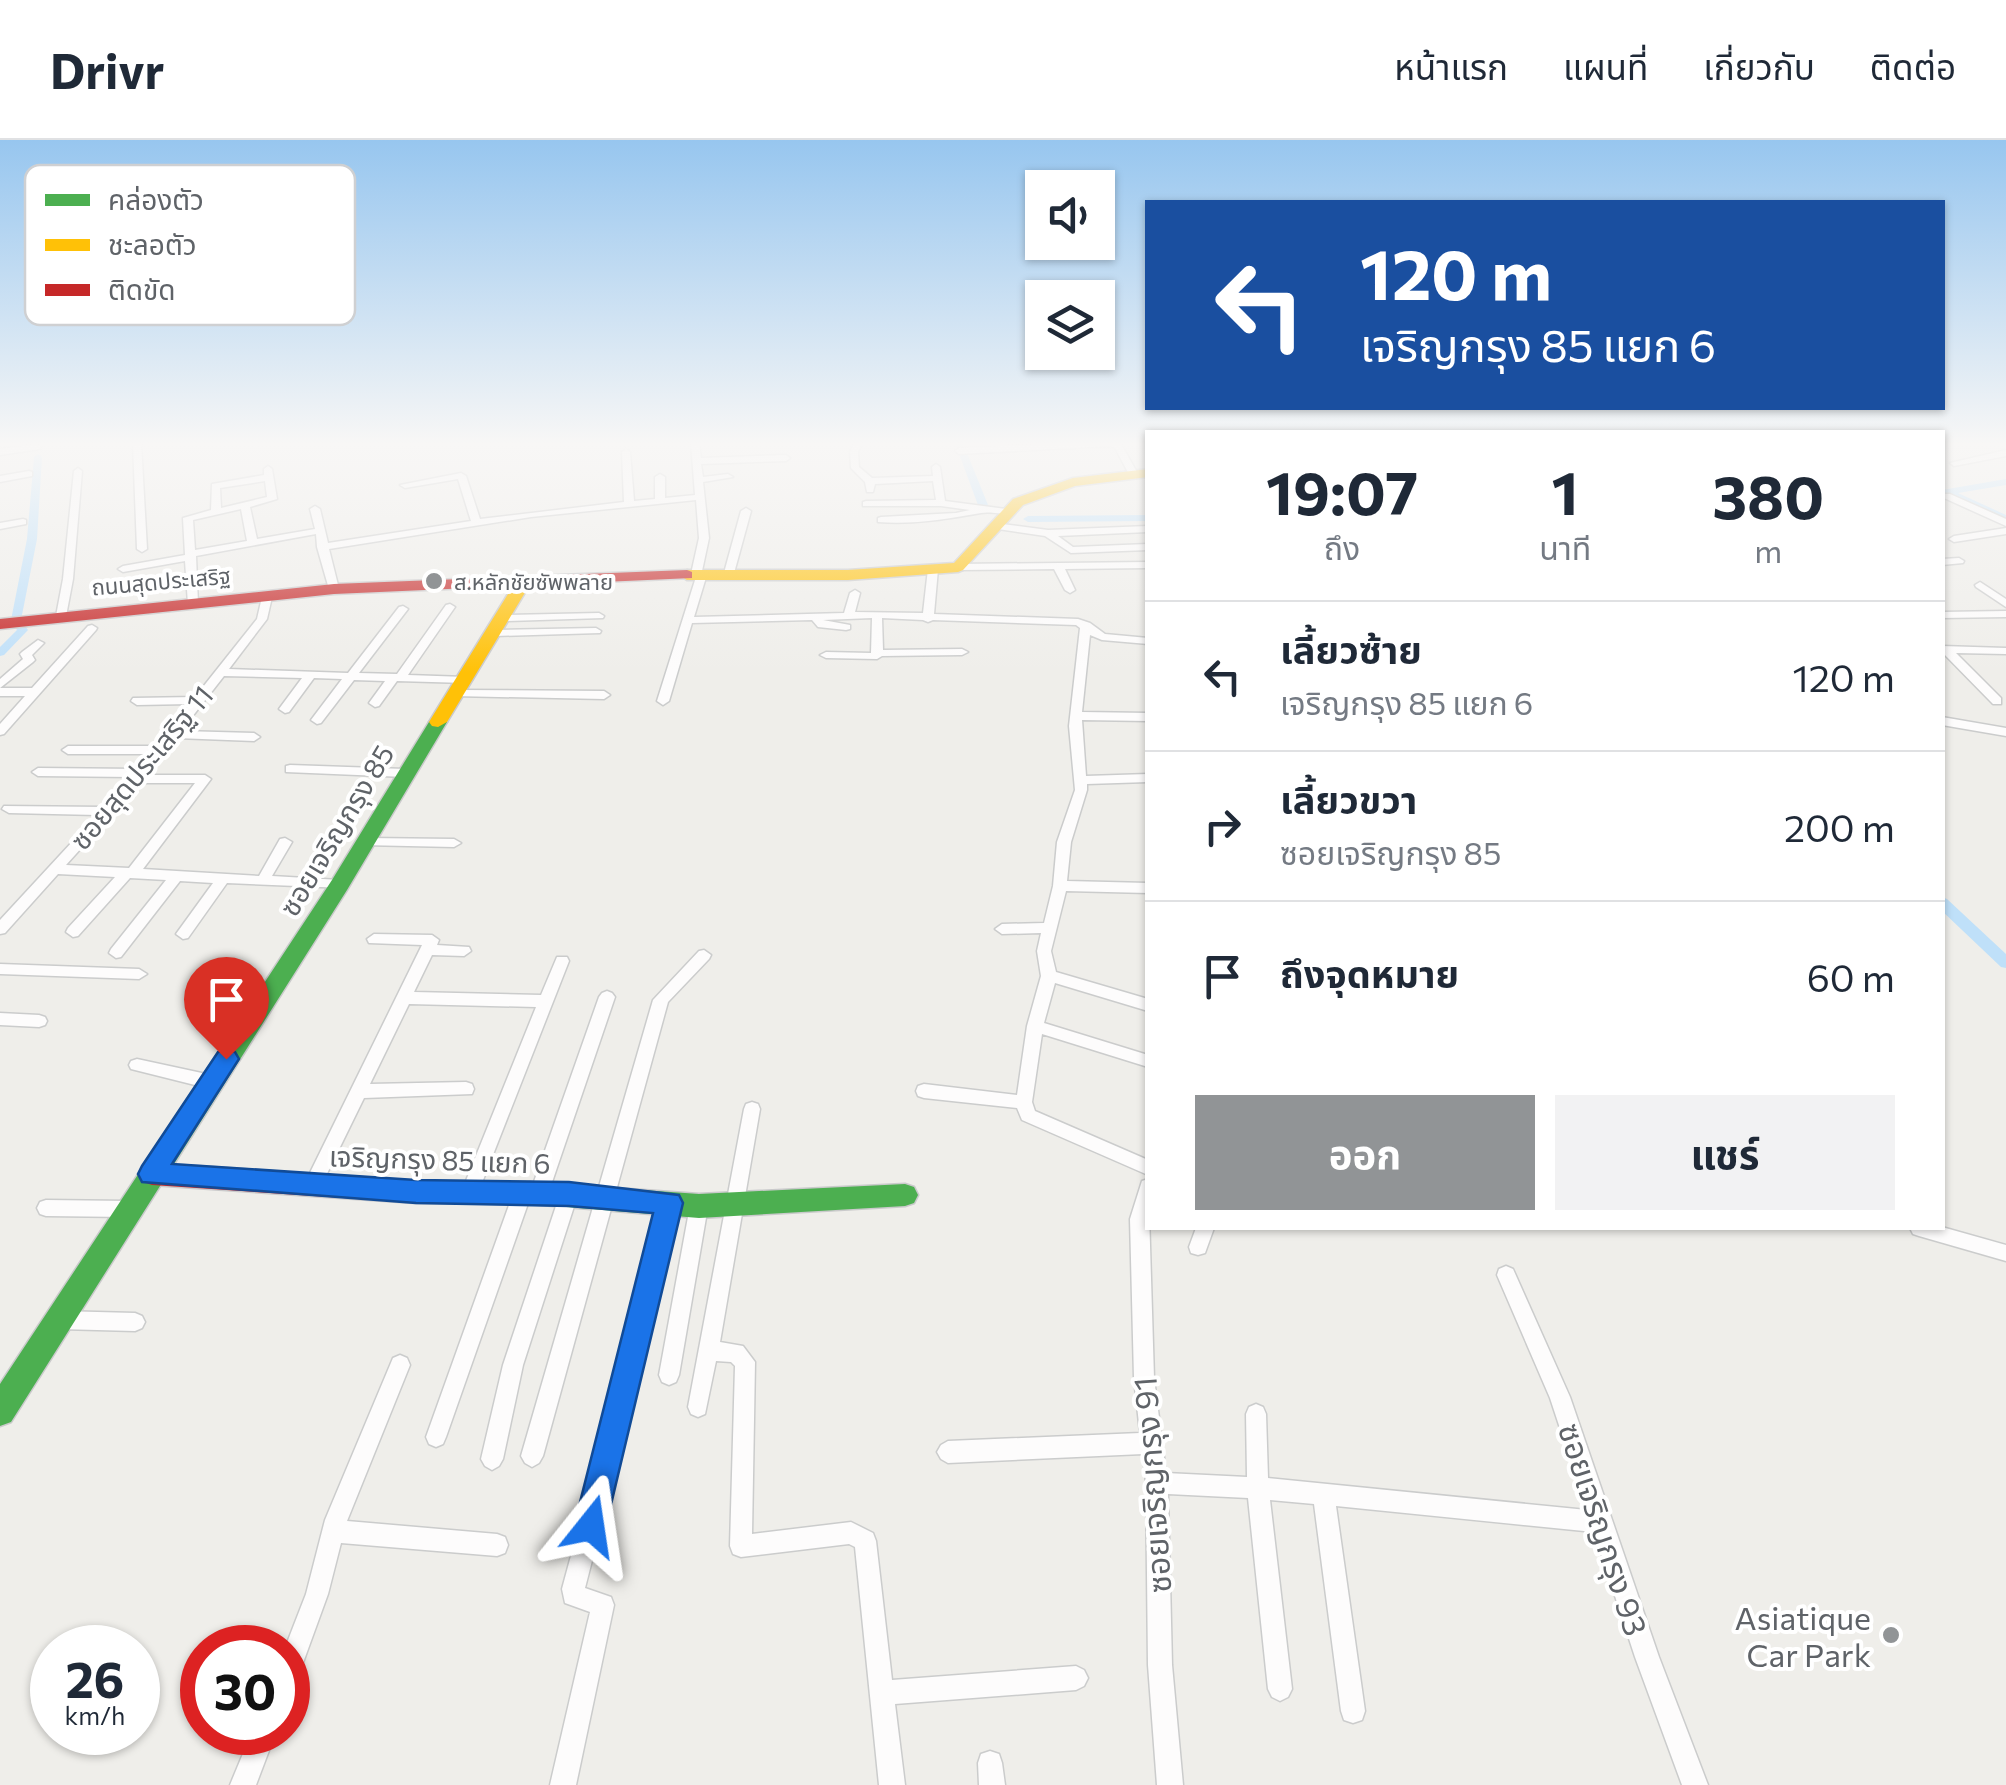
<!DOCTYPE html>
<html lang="th">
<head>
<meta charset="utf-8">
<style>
	body { margin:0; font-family:Commissioner,"Noto Sans Thai",sans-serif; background:#f2f2f3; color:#1f2937; height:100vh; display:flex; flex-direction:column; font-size:38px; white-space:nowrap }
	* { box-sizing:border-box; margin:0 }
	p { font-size:32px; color:#747a83 }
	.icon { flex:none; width:55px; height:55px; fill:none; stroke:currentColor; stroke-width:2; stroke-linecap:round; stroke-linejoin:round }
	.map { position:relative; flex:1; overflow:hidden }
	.sheet { position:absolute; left:1145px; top:290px; width:800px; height:800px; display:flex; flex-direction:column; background:#fff; border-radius:0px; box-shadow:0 2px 8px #0004 }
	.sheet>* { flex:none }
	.hud { position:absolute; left:1145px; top:60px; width:800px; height:210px; border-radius:0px; box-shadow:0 2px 8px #0004; background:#1a4fa0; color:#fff; overflow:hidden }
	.buttons { position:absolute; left:1025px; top:30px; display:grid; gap:20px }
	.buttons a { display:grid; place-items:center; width:90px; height:90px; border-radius:0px; background:#fff; box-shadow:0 2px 8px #0004; font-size:50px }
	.speed { position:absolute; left:30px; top:1485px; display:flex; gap:20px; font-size:50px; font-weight:700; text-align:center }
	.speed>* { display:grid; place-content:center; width:130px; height:130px; border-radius:50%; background:#fff; box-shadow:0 2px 8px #0004; line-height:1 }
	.speed small { font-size:25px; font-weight:400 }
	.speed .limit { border:15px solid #d22; background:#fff; color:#111 }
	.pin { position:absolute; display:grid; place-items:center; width:85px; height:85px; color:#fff; margin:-102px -42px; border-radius:50% 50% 50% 0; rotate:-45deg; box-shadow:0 0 10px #0007 }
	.pin .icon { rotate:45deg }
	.me { position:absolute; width:110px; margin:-55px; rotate:15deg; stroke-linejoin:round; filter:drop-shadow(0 0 8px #0008) }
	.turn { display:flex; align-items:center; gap:35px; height:210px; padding:0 50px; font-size:45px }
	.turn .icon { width:130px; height:130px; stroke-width:2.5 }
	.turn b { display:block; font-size:70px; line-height:85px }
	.eta { display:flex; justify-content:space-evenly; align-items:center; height:170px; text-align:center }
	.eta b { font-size:60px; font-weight:700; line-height:70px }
	.primary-button { display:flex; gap:20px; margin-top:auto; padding:20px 50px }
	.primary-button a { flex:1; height:115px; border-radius:0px; background:#919496; color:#fff; font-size:40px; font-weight:700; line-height:115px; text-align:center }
	.primary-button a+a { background:#f2f2f3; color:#1f2937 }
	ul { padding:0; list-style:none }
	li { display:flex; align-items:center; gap:30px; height:150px; padding:0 50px; border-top:2px solid #e0e1e3 }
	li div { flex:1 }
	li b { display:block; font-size:38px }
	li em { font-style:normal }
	header { display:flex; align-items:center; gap:60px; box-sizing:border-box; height:140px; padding:0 50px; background:#fff; border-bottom:2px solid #e0e1e3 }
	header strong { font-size:48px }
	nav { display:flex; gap:55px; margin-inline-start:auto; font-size:35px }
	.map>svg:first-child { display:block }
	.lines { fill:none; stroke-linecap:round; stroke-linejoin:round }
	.canal { fill:#bfe0f9; fill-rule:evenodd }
	.street-casing { stroke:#cbcccc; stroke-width:3 }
	.fast-casing { stroke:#cacacb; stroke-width:3 }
	.slow-casing { stroke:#cacacb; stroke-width:3 }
	.jam-casing { stroke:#cacacb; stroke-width:3 }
	.street { fill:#fdfcfc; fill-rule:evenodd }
	.fast { fill:#4caf50; fill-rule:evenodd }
	.slow { fill:#ffc107; fill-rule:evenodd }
	.jam { fill:#c62828; fill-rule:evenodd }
	.route { fill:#1a73e8; stroke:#114b97; stroke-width:2.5 }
	.poi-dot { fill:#919496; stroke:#fff; stroke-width:4 }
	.labels { text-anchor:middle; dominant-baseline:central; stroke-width:8; stroke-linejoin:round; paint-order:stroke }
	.far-street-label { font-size:22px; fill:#5f6368; stroke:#fff }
	.far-poi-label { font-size:22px; fill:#5f6368; stroke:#fff; text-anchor:start }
	.street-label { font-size:28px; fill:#5f6368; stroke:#fff }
	.near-street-label { font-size:32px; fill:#5f6368; stroke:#fff }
	.near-poi-label { font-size:32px; fill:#5f6368; stroke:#fff; text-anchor:end }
	.key { fill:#fff; stroke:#cfd0d2; stroke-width:2.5 }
	.key-label { font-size:28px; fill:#5f6368 }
</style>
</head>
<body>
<header>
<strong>Drivr</strong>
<nav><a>หน้าแรก</a><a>แผนที่</a><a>เกี่ยวกับ</a><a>ติดต่อ</a></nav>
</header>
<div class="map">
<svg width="2006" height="1645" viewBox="0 0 2006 1645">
	<rect width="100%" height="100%" fill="#efeeea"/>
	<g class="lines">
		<!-- canal -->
		<path class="canal" d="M955,303H963L988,365L986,367L978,365Z
			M38,314L42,317L37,399L21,480L28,490L4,515L0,516V507L17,490L11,480L27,399L34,317Z
			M2006,339V345L1958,353L2006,375V382L1947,355L1942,356V350Z
			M1148,375V381L1028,382L1023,379L1028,376Z
			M1942,757L1947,759L2006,814V828L2001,827L1942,771Z"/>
		<!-- street casing -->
		<g class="street-casing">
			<path id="street" d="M133,303H141L147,409L142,412L137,409Z
				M691,303H699L701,318L786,315L790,318L786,321L701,324L703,337L728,334L733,337L703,342L709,398L702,431L707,434L694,477L844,473L850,453L855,450L860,453L855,472L923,473L928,429L933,426L938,429L934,474L1078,479L1090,483L1105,494L1148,498V504L1102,500L1090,495L1082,572L1148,573V581L1082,580L1086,636L1148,634V642L1087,644V650L1071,702L1067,741L1148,743V753L1066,751L1051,811L1056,832L1148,859V871L1055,843L1044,883L1148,915V927L1042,894L1032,962L1035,971L1148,1020V1035L1022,980L1017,968L924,958L918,956L916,951L918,946L924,944L1017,955L1027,886L1041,836L1037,811L1041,793L1002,794L995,789L1002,784L1044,783L1053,746L1057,702L1075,650L1069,586L1080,488L1076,485L933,480L928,482L923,480L882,478L883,510L962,509L968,512L962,515L882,516L877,519L826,518L820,515L826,512L871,513L872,478L823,480L850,485V489L846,490L818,487L812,480L692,483L669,561L663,565L657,561L696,437L691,434L699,398L696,360L531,377L329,409L339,449L334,452L329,449L317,407L316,394L196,416L198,464L193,467L188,464L185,421L123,432L118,429L123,426L185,415L183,378L211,370L212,344L264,335V329L268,326L272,329L277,359L250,367L257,399L315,389L310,369L315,366L320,369L328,403L471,381L458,339L405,348L400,345L461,333L466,336L480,379L624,362L622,312L626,309L630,312L634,361L655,359V337L660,334L665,337V358L695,355ZM265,341L267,357L221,368L220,348ZM241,369L247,401L195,410L193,380Z
				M854,303H862L858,312L859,327L872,338L933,336L932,327L936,324L940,327L945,361L1006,369L1011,372C1001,375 990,371 981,373C947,379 912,385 878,382V378L881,377L956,373L970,370L941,366H863V362L866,361L936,360L933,341L875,344L873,352H867L865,342L851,328L850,312Z
				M1068,303L1121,304L1138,334L1130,336L1115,308L1110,306L959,314L955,311L959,308Z
				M37,304L41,307L40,309L0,315V309Z
				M2006,310V316L1954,326L1950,323Z
				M78,328L82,331L73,439L66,476L61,479L56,476L63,439L74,331Z
				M29,331L32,332V336L0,342V336Z
				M1944,354H1950L2006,379V386L1944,358Z
				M746,368L751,371L734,433L725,435L724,433L741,371Z
				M23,379L26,380V384L0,389V383Z
				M994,383L1048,390L1148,386V392L1058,396L1073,407L1148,404V410L1071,413L1045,396L991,388V384Z
				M2006,388V394L1954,402L1949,399L1954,396Z
				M1959,418L1964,421L1963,423L1942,425V419Z
				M1148,422V428L1065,429L1075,450L1070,453L1065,450L1054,429L958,430L953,427L958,424Z
				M1980,442L2006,459V467L1976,447L1975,445Z
				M267,454L272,457L267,479L229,529L348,533L399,467L403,466L408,469L359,533L397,534L446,465L450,464L455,467L408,535L466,537L472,540L466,543L397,541L379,566L375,567L369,563L385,541L354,540L321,583L317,584L311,580L342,539L314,538L289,572L285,573L279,569L302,538L224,536L181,591L254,593L260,597L254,601L176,598L147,635H205L211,639L143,729L259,736L280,699L285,698L292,702L272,736L340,740L345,742L347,745L345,748L227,743L188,798L183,799L176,794L213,743L180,741L121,817L116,818L109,813L111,809L166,740L130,738L78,796L73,797L66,792L68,788L115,737L58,734L5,793L0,794V780L97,675L9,673L2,669L4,666L104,667L132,637L38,636L32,632L38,628L138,629L150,614H68L62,610L68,606H156L190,564L137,565L131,561L133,558L195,557L257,479L262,457ZM140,643H195L129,728L66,725Z
				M2006,471V477L1942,478V472Z
				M599,473L604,476L603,478L505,481L500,478L505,475Z
				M92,485L97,488L96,490L4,594L0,595V584L25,556H0V548H32L88,486Z
				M596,488L601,491L600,493L495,496L490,493L495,490Z
				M38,500L44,503L32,515L35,520L33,522L0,548V539L23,519L20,514L22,512Z
				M1942,506L2006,508V514L1956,513L2001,558V564H1993L1942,512Z
				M457,550L604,551L610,555L604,559L453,556V552Z
				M1942,577L2006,588V596L1942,585Z
				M290,625L405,629L411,633L405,637L286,632V626Z
				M367,698L454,699L461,703L454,707L362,705L360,702L362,699Z
				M374,794L432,795L439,800L437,805L469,807L471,811L464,816L432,815L414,852L541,855L557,817H567L569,821L476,1058L470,1061L464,1058L461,1053L536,867L409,864L370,944L466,942L472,944L474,949L472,954L364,958L319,1050L313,1053L307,1050L304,1045L422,805L369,803L367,799Z
				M704,810L711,815L709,819L668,862L543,1316L539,1323L532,1327L525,1323L521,1316L653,860L699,811Z
				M0,824L139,829L147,834L139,839L0,834Z
				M607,851L612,853L615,857L548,1054L545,1059L539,1062L533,1059L531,1055L446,1297L443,1304L436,1307L429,1304L426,1297L513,1054L516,1049L522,1046L528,1049L530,1053L599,857L602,853Z
				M0,873L39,875L45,877L47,881L45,885L39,887L0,885Z
				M137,919L211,935L217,937L219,942L217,947L211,949L131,929L129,925L131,921Z
				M752,962L758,964L760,969L720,1202L743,1206L755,1222L752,1394L851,1382L873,1393L876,1401L892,1540L1076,1526L1084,1530L1088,1538L1084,1546L1076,1550L895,1564L905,1645H879L855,1407L849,1404L741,1417L733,1414L730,1406L735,1226L731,1222L716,1221L705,1274L698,1277L691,1274L688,1267L744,969L746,964Z
				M1148,1039L1154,1238L1166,1333L1247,1337L1246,1274L1249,1267L1256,1264L1263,1267L1266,1274L1268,1338L1587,1370L1550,1258L1497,1135L1499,1129L1506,1126L1513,1129L1570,1257L1659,1517L1708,1645H1682L1635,1517L1594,1392L1336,1366L1365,1571L1362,1580L1353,1583L1344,1580L1341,1571L1314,1364L1270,1360L1292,1549L1288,1557L1280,1561L1272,1557L1268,1549L1248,1358L1168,1354L1172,1525L1183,1645H1157L1148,1525L1146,1343L1143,1314L948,1323L941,1319L937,1312L941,1305L948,1301L1140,1293L1134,1238L1130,1079L1142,1041Z
				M569,1046L575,1049L578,1054L523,1225L503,1319L499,1326L492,1330L485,1326L481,1319L503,1225L560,1054L563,1049Z
				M669,1055L675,1058L678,1063L635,1253L585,1448L611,1457L614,1465L576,1645H550L590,1472L565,1463L562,1449L615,1253L660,1063L663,1058Z
				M699,1058L705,1061L708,1066L679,1235L676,1242L669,1245L662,1242L659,1235L690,1066L693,1061Z
				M46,1060L128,1061L134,1063L137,1069L134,1075L128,1077L46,1076L40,1074L37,1068L40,1062Z
				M1942,1087L2006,1105V1121L1919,1096L1913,1094L1910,1088Z
				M1196,1088H1214L1205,1113L1198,1115L1191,1113L1189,1107Z
				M59,1171L135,1173L142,1176L145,1182L142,1188L135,1191L59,1189L52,1186L49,1180L52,1174Z
				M400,1215L407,1218L410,1225L347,1381L497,1394L505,1397L508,1405L505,1413L497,1416L341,1403L328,1454L300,1531L296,1539L288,1543V1508H285L306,1454L325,1380L393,1218Z
				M252,1592H276L256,1645H230Z
				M990,1611L999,1614L1002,1623L1005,1645H979L978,1623L981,1614Z"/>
		</g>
		<!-- fast casing -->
		<g class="fast-casing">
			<path id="fast" d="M438,577L447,582L347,750L11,1282L0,1286V1244L332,740L429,582Z
				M530,1042L699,1054L905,1044L914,1047L918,1055L914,1063L905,1066L699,1078L530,1064L521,1061L517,1053L521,1045Z"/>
		</g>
		<!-- slow casing -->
		<g class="slow-casing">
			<path id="slow" d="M1148,329V337L1075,346L1023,365L963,430L958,432L848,440H687L679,435L687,430H848L954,423L1013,359L1073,338Z
				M524,436L532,441L447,582L438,587L432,586L429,582L516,441Z"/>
		</g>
		<!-- jam casing -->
		<g class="jam-casing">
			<path id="jam" d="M687,430L692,432V438L334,454L0,489V479L334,444Z
				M152,1023L416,1041L530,1042L539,1045L543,1053L539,1061L530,1064L416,1063L152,1045L143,1042L139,1034L143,1026Z"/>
		</g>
		<!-- street -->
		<use href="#street" class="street"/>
		<!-- fast -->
		<use href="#fast" class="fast"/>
		<!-- slow -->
		<use href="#slow" class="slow"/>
		<!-- jam -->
		<use href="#jam" class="jam"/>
	</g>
	<!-- sky -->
	<linearGradient id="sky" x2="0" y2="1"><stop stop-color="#97c6ef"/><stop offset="0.57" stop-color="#f8f7f6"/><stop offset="1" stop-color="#f8f7f6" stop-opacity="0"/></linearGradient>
	<rect width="2006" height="533" fill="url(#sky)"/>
	<!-- route -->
	<path class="route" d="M226,909L235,912L239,919L172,1024L416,1040L569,1042L679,1055L683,1063L603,1398L591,1402L579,1398L574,1386L653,1073L569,1066L416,1063L142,1042L138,1034L142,1026L218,912Z"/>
	<!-- markers -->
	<g class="poi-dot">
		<circle cx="434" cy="441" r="10"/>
		<circle cx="1891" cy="1495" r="10"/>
	</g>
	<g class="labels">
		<!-- far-street labels -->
		<g class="far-street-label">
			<text transform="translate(161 441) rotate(-5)">ถนนสุดประเสริฐ</text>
		</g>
		<!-- far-poi labels -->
		<g class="far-poi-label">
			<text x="454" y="441">ส.หลักชัยซัพพลาย</text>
		</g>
		<!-- street labels -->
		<g class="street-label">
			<text transform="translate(141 627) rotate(-50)">ซอยสุดประเสริฐ 11</text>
			<text transform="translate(336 690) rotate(-59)">ซอยเจริญกรุง 85</text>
			<text transform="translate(440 1019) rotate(2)">เจริญกรุง 85 แยก 6</text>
		</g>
		<!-- near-street labels -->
		<g class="near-street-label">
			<text transform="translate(1151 1345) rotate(-94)">ซอยเจริญกรุง 91</text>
			<text transform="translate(1604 1389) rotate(72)">ซอยเจริญกรุง 93</text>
		</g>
		<!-- near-poi labels -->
		<g class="near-poi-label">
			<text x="1871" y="1477">Asiatique<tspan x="1871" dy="37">Car Park</tspan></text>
		</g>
	</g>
	<!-- legend -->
	<rect x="25" y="25" width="330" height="160" rx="15" class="key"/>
	<rect x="45" y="54" width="45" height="12" fill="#4caf50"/>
	<rect x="45" y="99" width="45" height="12" fill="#ffc107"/>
	<rect x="45" y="144" width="45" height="12" fill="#c62828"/>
	<g class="key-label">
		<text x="108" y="70">คล่องตัว</text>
		<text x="108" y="115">ชะลอตัว</text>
		<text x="108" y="160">ติดขัด</text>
	</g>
</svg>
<div class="buttons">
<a><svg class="icon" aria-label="sound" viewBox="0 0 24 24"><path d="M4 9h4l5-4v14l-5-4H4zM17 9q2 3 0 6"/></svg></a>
<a><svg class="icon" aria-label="layers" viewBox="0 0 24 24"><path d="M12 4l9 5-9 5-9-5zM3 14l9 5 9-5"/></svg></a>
</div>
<div class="speed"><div>26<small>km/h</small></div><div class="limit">30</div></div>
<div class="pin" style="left:226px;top:919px;background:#d93025"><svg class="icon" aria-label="arrive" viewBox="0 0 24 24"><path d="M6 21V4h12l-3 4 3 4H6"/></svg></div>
<svg class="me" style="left:591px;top:1386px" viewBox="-20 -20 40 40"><path d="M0-17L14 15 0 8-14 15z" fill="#1a73e8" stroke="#fff" stroke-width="4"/></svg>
<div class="hud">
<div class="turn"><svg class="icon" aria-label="left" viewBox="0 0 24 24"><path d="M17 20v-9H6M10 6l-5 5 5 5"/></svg><div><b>120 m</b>เจริญกรุง 85 แยก 6</div></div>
</div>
<section class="sheet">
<div class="eta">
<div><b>19:07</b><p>ถึง</p></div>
<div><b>1</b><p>นาที</p></div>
<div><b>380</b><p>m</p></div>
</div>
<ul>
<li><svg class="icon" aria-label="left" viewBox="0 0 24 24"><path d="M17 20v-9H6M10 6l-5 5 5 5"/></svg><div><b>เลี้ยวซ้าย</b><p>เจริญกรุง 85 แยก 6</p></div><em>120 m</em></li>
<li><svg class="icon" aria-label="right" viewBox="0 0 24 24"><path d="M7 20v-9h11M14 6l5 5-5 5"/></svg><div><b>เลี้ยวขวา</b><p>ซอยเจริญกรุง 85</p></div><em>200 m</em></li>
<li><svg class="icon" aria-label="arrive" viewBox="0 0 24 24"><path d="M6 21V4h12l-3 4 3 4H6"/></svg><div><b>ถึงจุดหมาย</b></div><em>60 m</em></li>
</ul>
<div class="primary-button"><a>ออก</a><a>แชร์</a></div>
</section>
</div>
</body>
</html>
